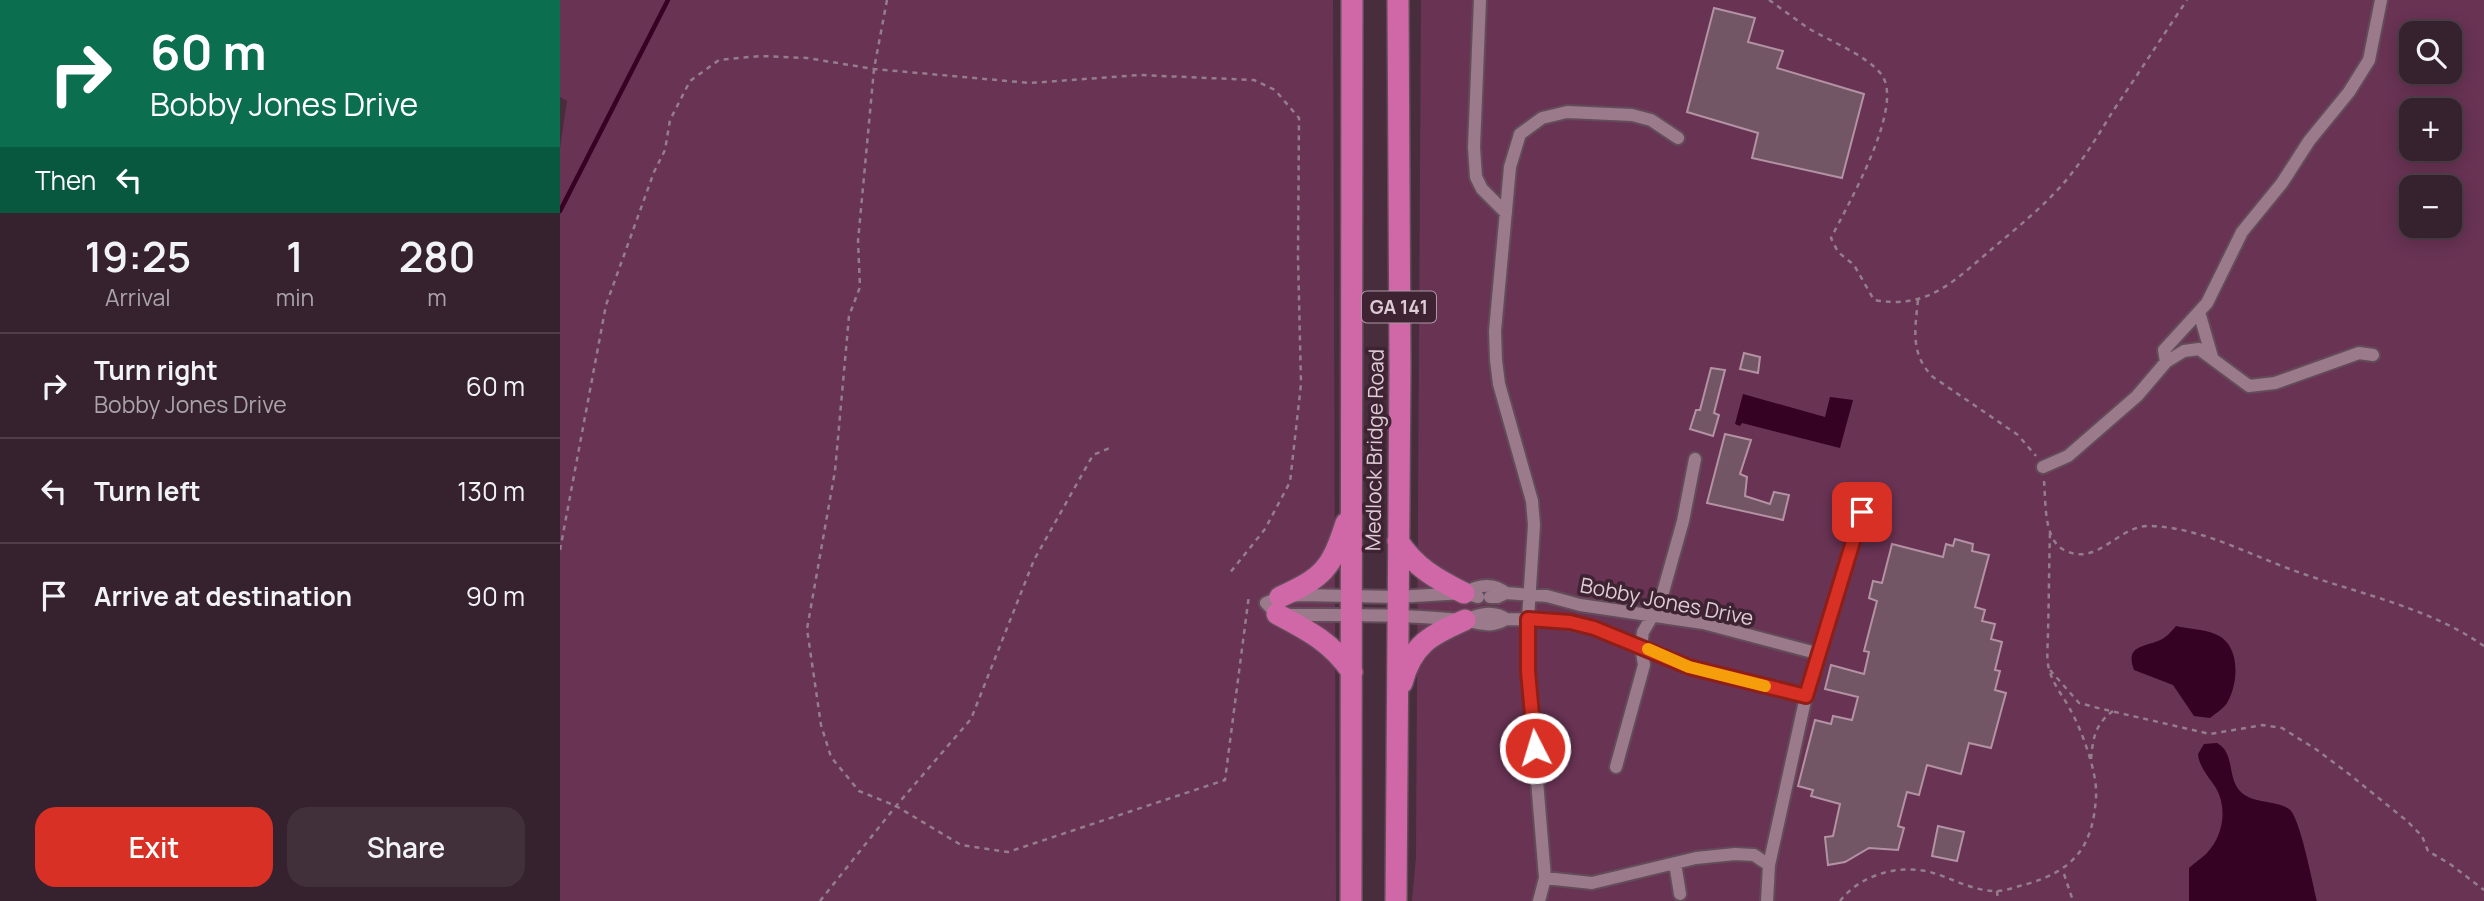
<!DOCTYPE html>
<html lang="en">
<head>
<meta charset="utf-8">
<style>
	body { margin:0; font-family:Manrope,sans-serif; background:#412f3a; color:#f1f3f6; height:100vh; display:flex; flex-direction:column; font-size:26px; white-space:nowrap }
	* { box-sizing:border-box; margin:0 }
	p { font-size:23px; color:#aaa4aa }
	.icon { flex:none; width:38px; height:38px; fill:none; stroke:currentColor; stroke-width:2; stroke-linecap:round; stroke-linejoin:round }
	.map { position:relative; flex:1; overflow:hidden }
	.sheet { display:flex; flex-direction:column; background:#36222e; width:560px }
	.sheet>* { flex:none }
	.top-card { background:#0b6e4f; color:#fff; overflow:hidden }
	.tools { position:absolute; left:1839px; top:21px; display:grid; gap:14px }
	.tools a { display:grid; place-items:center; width:63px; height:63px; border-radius:14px; background:#36222e; box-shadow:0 4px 18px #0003,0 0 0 2px #503f4a; font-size:35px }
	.pin { position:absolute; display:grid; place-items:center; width:60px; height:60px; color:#fff; margin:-30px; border-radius:14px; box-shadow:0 4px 10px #0006 }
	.me { position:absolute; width:77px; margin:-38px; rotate:355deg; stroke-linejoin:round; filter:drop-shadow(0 0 5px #0008) }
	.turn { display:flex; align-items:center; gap:24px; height:147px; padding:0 35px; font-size:32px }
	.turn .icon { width:91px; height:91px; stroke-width:2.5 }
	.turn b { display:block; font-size:49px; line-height:60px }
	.then { display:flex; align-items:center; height:66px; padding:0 35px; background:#0003; gap:14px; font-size:26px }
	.eta { display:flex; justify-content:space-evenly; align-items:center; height:119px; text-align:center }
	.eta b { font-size:42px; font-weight:600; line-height:49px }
	.primary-button { display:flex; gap:14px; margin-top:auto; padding:14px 35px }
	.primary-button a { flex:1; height:80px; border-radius:21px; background:#d93025; color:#fff; font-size:28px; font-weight:600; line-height:80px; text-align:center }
	.primary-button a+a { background:#412f3a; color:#f1f3f6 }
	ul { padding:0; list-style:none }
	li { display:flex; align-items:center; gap:21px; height:105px; padding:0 35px; border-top:2px solid #503f4a }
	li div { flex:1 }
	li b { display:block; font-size:26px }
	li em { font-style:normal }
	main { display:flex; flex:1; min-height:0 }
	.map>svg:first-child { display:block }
	.green { fill:#693354; fill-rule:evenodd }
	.water { fill:#350224 }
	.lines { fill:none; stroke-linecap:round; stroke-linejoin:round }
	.stream { stroke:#350224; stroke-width:4.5 }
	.building { fill:#735666; stroke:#b392a3; stroke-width:2 }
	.minor-casing { stroke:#634c59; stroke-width:16 }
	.highway-casing { stroke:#634c59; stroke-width:24 }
	.path { stroke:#947e8b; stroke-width:2.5; stroke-dasharray:5 5; stroke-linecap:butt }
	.minor { stroke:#9a7a8b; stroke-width:12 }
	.highway { stroke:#d067a6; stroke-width:21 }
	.route-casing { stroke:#8d1f18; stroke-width:18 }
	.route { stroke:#d93025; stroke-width:12 }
	.slow { stroke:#f59e0b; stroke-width:12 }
	.labels { text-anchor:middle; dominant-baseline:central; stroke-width:7; stroke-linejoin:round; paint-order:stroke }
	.shield { fill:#3e2332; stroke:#ae99a4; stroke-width:2 }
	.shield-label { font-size:19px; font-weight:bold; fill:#deccd5 }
	.street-label { font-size:21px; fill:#deccd5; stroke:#3e2332 }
</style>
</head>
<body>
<main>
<section class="sheet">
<div class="top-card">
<div class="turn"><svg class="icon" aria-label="right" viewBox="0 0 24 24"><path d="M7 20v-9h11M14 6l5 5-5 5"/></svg><div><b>60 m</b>Bobby Jones Drive</div></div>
<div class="then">Then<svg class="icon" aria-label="left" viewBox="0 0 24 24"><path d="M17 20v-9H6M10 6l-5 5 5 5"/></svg></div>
</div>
<div class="eta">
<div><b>19:25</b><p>Arrival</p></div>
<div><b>1</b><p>min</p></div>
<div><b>280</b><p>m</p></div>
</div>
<ul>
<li><svg class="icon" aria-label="right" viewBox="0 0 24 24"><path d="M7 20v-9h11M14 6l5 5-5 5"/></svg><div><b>Turn right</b><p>Bobby Jones Drive</p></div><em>60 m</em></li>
<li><svg class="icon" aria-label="left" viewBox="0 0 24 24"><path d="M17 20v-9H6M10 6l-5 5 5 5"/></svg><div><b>Turn left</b></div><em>130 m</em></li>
<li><svg class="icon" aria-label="arrive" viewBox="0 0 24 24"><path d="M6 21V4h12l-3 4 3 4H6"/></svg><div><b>Arrive at destination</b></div><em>90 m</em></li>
</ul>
<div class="primary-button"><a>Exit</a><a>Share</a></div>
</section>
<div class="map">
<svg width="1924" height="901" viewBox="0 0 1924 901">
	<rect width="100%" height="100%" fill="#482d3d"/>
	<!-- green -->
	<path class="green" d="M0,0H773L776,901H0V148L7,101L0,97Z
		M861,0H1924V901H852L856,857ZM1852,33H1890V72H1852ZM1852,110H1890V149H1852ZM1852,187H1890V226H1852Z"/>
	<!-- water -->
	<path class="water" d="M1183,394L1265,417L1270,397L1293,400L1280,448L1182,423L1180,426L1175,424Z
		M1616,626C1628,629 1643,629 1655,634C1681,644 1679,683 1667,703C1663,709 1655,714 1650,718L1634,716L1613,685L1574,670C1565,646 1583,647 1598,641C1606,638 1611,632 1616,626Z
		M1657,743C1675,753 1667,775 1679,790C1692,805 1714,799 1729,809C1740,816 1753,886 1757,901H1629V868C1634,863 1641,859 1646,854C1663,837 1668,809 1656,788C1649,777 1639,767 1638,754L1644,744Z"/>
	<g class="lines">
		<!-- stream -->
		<path class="stream" d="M0,211L108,0"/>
	</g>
	<!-- building -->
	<path class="building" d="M1154,8L1195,18L1188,42L1223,51L1217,68L1304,94L1282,178L1192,158L1198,133L1127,112Z
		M1184,353L1200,357L1198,373L1180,369Z
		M1151,368L1165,370L1154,413L1159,415L1153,436L1130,429L1136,410H1140Z
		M1165,434L1191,440L1180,474L1187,477L1185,496L1210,504L1214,492L1229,495L1223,520L1147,503Z
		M1395,539L1413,544L1412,551L1429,555L1415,607L1425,610L1422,621L1435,624L1431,639L1442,642L1435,670L1440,671L1435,690L1446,693L1431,748L1409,743L1401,774L1367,765L1359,795L1347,792L1338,826L1344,828L1338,850L1309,848L1285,862L1268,865L1265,837L1273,836L1280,804L1251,796L1253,790L1238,786L1255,720L1271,724L1273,716L1292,720L1298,697L1265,689L1271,665L1304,674L1309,652L1304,651L1317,601L1309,598L1313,581L1322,583L1332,544L1383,557L1386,544L1393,546Z
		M1378,826L1404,832L1397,861L1372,856Z"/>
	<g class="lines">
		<!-- minor casing -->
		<g class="minor-casing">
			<path id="minor" d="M920,0L914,147L916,177L922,189L946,213
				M1639,312L1652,357
				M1813,355L1799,353L1715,383L1689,386L1639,349L1624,351L1606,362L1604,350L1647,303L1682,232L1722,183L1749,141L1789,92L1809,60L1821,0
				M1483,467L1508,456L1577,396L1606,362
				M904,593C918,585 932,582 946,593
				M918,597L904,593L837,597L742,595L720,597L706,603L717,614L732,615C788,615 844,614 900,620C918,621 929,630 946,619
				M930,597H938L946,593L987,596L1020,605L1143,623L1260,654
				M905,620C919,614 933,610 946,619L990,620L1034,628L1129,667L1246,696
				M1056,767L1084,665L1081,646L1083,632L1100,603L1123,521L1135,459
				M1115,863L1120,894
				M985,878L1032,883L1136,858L1175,854L1194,855L1209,865
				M979,901L985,878L968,671V619L974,525L972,501L939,384L936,360L935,331L950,167L960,134L982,118L1007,112L1072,115L1091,120L1118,138
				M1207,901L1209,865L1246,696L1302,512"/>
		</g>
		<!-- highway casing -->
		<g class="highway-casing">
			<path id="highway" d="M838,541C855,567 876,579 904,593
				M720,597C764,577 771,569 786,523
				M717,614C749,631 771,642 792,672
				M842,683C852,644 871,635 905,620
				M791,901L792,0
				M836,901L840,367L838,0"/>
		</g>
		<!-- path -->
		<path class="path" d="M327,0L314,69L298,241L300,287L289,316L275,471L247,629L261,725L271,757L299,791L336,806L401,845L448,852L665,780L689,595
			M1209,0C1222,9 1235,19 1248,28C1269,41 1305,54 1321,74C1346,105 1287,206 1271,238L1278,252L1294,265L1314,300C1365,309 1390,285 1426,254C1454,230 1485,206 1508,178C1525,157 1539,134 1553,111C1578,74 1602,37 1627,0
			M1358,300C1355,330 1350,354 1373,377L1458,435L1476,456
			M1484,481C1486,501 1483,539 1504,550C1538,568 1558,524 1591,526C1640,528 1682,551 1727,568C1793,593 1865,605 1924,646
			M0,550L46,305L94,172L105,150L110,120L130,81L159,60L200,56L247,58L314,69L470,83L580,75L694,80L715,90L739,118L738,257L741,384L730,482L705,529L669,574
			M1490,670L1519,703L1538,708L1650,734L1703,725L1722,728L1757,750L1789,774L1847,821L1862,836L1868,851L1890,864L1924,890
			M1531,759C1533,738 1535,724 1553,711
			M1504,874L1513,901
			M1437,891L1438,901
			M260,901L336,806L411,719L474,560L533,455L552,447
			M1280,901C1300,875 1338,864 1370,872C1392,878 1412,891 1436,891C1446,891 1458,886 1467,884C1514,870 1533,847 1536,797C1538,774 1522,731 1511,711C1504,697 1493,685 1489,669C1486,659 1488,644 1488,632C1489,599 1489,565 1490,532"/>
		<!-- minor -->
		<use href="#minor" class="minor"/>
		<!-- highway -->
		<use href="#highway" class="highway"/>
	</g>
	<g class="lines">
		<!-- route casing -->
		<g class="route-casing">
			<path id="route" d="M975,748L968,671V619L1010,622L1034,628L1129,667L1246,696L1302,512"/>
		</g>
		<!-- route -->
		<use href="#route" class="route"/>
		<!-- slow -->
		<path class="slow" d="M1088,649L1129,667L1205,686"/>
	</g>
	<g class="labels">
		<!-- shield labels -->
		<rect class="shield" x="802" y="291.5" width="74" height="31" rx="5"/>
		<g class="shield-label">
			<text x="839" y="307">GA 141</text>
		</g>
		<!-- street labels -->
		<g class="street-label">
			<text transform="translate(814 450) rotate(-89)">Medlock Bridge Road</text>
			<text transform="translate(1107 601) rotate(11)">Bobby Jones Drive</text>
		</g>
	</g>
</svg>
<div class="tools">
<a><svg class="icon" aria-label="search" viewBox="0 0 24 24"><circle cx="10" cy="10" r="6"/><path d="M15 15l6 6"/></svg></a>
<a>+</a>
<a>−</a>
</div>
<div class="pin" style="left:1302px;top:512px;background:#d93025"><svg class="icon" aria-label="arrive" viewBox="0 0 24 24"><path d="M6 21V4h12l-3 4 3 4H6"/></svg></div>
<svg class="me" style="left:975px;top:748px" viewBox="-20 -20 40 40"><circle r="17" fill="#d93025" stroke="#fff" stroke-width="3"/><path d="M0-11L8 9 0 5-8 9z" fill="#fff"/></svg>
</div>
</main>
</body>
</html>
